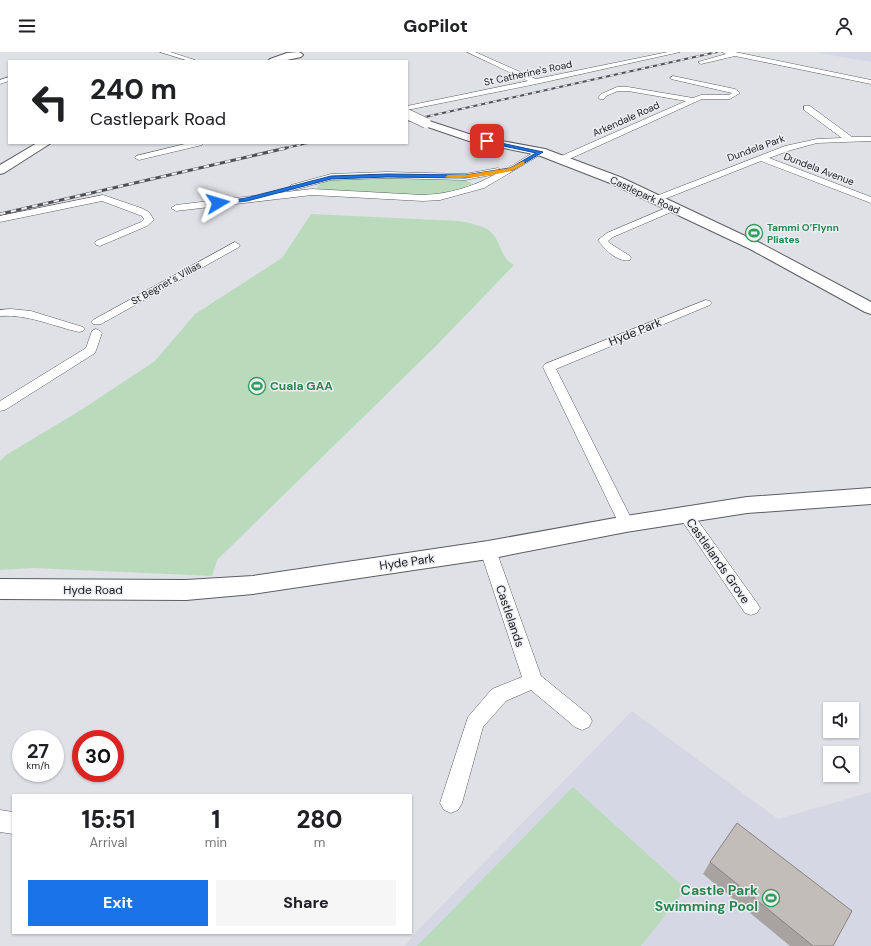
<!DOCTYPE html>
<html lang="en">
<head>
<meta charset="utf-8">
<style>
	body { margin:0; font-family:"DM Sans",sans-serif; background:#f6f6f6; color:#202124; height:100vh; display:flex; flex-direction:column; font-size:15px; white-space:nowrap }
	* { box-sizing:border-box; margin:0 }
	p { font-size:13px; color:#757577 }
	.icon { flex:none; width:22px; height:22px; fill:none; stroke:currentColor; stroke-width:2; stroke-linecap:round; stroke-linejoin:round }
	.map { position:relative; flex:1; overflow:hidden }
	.drawer { position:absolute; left:12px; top:742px; width:400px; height:140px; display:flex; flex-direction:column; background:#fff; border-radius:0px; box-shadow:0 1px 3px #0004 }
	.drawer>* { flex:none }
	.guide { position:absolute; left:8px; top:8px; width:400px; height:84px; border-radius:0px; box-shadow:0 1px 3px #0004; background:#fff; color:#202124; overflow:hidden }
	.fabs { position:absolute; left:823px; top:650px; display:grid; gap:8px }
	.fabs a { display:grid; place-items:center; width:36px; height:36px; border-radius:0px; background:#fff; box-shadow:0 1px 3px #0004; font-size:20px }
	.speed { position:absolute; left:12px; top:678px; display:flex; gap:8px; font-size:20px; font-weight:700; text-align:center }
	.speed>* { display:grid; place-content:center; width:52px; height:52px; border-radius:50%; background:#fff; box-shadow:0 1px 3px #0004; line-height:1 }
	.speed small { font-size:10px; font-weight:400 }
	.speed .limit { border:6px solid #d22; background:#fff; color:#111 }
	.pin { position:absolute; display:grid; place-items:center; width:34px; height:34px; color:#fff; margin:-17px; border-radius:8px; box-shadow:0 2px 6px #0006 }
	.me { position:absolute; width:44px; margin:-22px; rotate:83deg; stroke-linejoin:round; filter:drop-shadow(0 0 3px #0008) }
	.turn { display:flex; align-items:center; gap:14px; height:84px; padding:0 16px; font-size:18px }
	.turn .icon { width:52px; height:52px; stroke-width:2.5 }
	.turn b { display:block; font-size:28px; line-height:34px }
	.eta { display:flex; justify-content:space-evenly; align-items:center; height:68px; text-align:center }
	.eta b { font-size:24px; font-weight:800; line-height:28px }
	.cta { display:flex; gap:8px; margin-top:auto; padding:8px 16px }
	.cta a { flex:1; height:46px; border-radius:0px; background:#1a73e8; color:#fff; font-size:16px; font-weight:800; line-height:46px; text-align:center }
	.cta a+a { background:#f6f6f6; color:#202124 }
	header { display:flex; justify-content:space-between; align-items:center; height:52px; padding:0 16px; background:#fff; font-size:18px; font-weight:800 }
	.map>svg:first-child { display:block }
	.built { fill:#d5d7e4 }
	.green { fill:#b9dbbc }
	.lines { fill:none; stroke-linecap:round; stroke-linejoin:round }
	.street-casing { stroke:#5c5d62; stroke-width:1 }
	.secondary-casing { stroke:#5c5d62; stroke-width:2 }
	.street { fill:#fff; fill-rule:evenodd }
	.secondary { fill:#fff; fill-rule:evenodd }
	.rail-far1-casing { stroke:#505054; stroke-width:2 }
	.rail-casing { stroke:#505054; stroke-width:3 }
	.rail-far1 { stroke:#edeef4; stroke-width:1.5; stroke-dasharray:4; stroke-linecap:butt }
	.rail { stroke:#edeef4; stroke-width:2; stroke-dasharray:5.5; stroke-linecap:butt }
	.secondary-bridge-casing { stroke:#5c5d62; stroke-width:11; stroke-linecap:butt }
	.secondary-bridge { stroke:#fff; stroke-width:10 }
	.wall { fill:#a8a3a0 }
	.building { fill:#c3bdba; stroke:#888482 }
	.route { fill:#1a73e8; stroke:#114b97 }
	.slow { fill:#f59e0b }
	.labels { text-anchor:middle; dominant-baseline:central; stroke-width:3; stroke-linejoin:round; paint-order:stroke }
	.far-street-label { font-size:10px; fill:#18181a; stroke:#edeef4 }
	.far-leisure-label { font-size:10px; font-weight:bold; fill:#27864d; stroke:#edeef4; text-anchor:start }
	.street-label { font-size:12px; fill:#18181a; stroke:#edeef4 }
	.leisure-label { font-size:12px; font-weight:bold; fill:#27864d; stroke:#edeef4; text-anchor:start }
	.near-leisure-label { font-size:14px; font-weight:bold; fill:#27864d; stroke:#edeef4; text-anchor:end }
</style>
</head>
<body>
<header><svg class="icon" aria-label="menu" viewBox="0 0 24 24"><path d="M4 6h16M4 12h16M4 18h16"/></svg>GoPilot<svg class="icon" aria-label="person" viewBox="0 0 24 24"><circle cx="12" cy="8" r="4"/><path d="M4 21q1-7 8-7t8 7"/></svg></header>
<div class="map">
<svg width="871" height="894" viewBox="0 0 871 894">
	<rect width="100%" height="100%" fill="#e0e1e7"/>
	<!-- built -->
	<path class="built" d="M813,0H871V10Z
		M632,659L778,767L871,740V894H405L414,882Z"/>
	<!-- green -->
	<path class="green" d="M368,126L464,127L471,131V134L466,136L433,144L322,139L318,137L317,134L326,129Z
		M311,162L459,169C469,171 483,173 491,180C501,189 500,206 514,213L436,294L217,508L212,524L33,516L0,518V409L6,403L81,358L155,309L195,262L282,206Z
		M573,735L686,837L641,894H417Z"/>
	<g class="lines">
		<!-- street casing -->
		<g class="street-casing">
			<path id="street" d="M160,0H170L195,8L189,9Z
				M467,0H475L536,27L668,0H680L536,32L407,58V54L528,29Z
				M722,0H735L871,28V32L735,4L701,12L698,10L726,2Z
				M673,24L735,37L740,41L730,47H702L565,109H559L558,107L559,105L686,49L628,39H618L606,44L604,47H600L598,46L601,42L617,35H628L693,46L701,43H729L732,41L671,27L670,26Z
				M9,25V29L0,32V28Z
				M804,54H810L852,85H871V89L817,91L791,98L769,106L871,145V151L761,109L657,150L654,151L649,148L651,146L785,94L817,87L842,86L804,58Z
				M189,91H203L202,93L139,108L135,106L136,104Z
				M538,98H541L545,100L484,136L440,148L423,149L312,143L176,159L171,156L176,153L312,137L423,143C449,142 473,135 496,122L465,128L387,126L331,128L294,138L290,135L291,133L331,122L387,120L465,122L498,116L502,119Z
				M103,143L141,156L149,160L154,168L147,174L100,194L96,193L95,191L96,189L141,170L144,167L142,164L102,149L0,170V164Z
				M673,153L676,154L678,156L676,158L613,185L608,189L611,192L630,204L631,206L630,208C618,211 604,197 598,188L607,181Z
				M235,190L240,193L239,195L101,272H93L91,270L93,268Z
				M706,248L710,249L712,251L710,253L556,317L634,472L631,476L626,478L621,476L543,315L545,312Z
				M11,257L31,259L83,275L85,277L83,279L79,280C52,274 28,262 0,264V258Z
				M96,277L100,279L102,281L95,301L5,358L0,359V349L86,296L92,279Z
				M686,458L691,459L757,551L760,556L757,561L751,563L745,561L678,463L681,459Z
				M488,492L494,494L496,498L541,624L589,663L592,669L589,675L582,678L575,675L531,638L506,649L483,675L462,751L458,758L451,761L444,758L440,751L468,665L492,637L522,625L480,498L482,494Z
				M0,758L13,760V782L0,780Z"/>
		</g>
		<!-- secondary casing -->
		<g class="secondary-casing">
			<path id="secondary" d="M298,0L301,1L303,3L301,5L282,9H268L270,7L287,1Z
				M426,68L475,84L545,97L620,125L760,191L871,250V262L865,260L750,197L610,131L538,103L469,89L422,73L420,71Z
				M37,91H51L4,121L0,122V113Z
				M871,436V452L747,461L626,480L488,507L253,542L186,548L0,547V527L186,528L253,524L488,489L626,464L747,445Z"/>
		</g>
		<!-- street -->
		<use href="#street" class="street"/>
		<!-- secondary -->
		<use href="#secondary" class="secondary"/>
		<!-- rail-far1 casing -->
		<g class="rail-far1-casing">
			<path id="rail-far1" d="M407,69L717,0
				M281,97L308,91"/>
		</g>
		<!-- rail casing -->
		<g class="rail-casing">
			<path id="rail" d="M0,162L286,96"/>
		</g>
		<!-- rail-far1 -->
		<use href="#rail-far1" class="rail-far1"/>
		<!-- rail -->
		<use href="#rail" class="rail"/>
		<!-- secondary-bridge casing -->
		<g class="secondary-bridge-casing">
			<path id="secondary-bridge" d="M407,62L426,71"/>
		</g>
		<!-- secondary-bridge -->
		<use href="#secondary-bridge" class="secondary-bridge"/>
	</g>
	<!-- wall -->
	<path class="wall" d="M710,810L833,894H790L703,822Z"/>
	<!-- building -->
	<path class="building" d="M737,771L852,859L833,894H813L710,810Z"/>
	<!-- route -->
	<path class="route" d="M487,88L543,100L513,118L465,126L387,125L331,127L247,149L218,152L215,151L246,146L331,124L387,122L465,123L510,116L536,101L485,90Z"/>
	<!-- slow -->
	<path class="slow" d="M523,109L525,111L524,112C521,114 517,116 513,118C504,122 453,129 445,125L448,123H465L510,116Z"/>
	<!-- icons -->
	<defs>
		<g id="stadium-ring" transform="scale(0.9)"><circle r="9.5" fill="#edeef4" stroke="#2e9e5b" stroke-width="1.5"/><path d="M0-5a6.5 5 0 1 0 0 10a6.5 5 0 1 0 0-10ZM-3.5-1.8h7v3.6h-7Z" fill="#2e9e5b"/></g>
	</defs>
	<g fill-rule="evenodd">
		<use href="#stadium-ring" x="754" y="181"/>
		<use href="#stadium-ring" x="257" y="334"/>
		<use href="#stadium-ring" x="771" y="846"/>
	</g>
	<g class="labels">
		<!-- far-street labels -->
		<g class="far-street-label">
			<text transform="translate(528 21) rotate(-12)">St Catherine's Road</text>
			<text transform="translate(626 67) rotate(-24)">Arkendale Road</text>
			<text transform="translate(756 96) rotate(-20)">Dundela Park</text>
			<text transform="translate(819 117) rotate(21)">Dundela Avenue</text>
			<text transform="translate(645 143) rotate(25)">Castlepark Road</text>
			<text transform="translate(166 231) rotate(-29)">St Begnet's Villas</text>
		</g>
		<!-- far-leisure labels -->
		<g class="far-leisure-label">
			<text x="767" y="175">Tammi O’Flynn<tspan x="767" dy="12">Pliates</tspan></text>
		</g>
		<!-- street labels -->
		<g class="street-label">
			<text transform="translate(635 280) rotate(-22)">Hyde Park</text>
			<text transform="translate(718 509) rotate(55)">Castlelands Grove</text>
			<text transform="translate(407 510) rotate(-8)">Hyde Park</text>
			<text x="93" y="538">Hyde Road</text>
			<text transform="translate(510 564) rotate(71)">Castlelands</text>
		</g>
		<!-- leisure labels -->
		<g class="leisure-label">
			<text x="270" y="334">Cuala GAA</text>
		</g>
		<!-- near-leisure labels -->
		<g class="near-leisure-label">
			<text x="758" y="838">Castle Park<tspan x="758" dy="16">Swimming Pool</tspan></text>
		</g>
	</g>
</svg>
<div class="fabs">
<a><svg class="icon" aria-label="sound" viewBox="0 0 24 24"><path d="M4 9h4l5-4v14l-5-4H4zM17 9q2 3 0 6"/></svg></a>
<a><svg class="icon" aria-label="search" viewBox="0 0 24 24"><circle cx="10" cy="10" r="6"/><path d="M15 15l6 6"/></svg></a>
</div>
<div class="speed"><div>27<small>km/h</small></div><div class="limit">30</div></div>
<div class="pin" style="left:487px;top:89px;background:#d93025"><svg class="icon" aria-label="arrive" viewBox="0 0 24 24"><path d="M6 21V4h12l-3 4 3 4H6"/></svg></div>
<svg class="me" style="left:218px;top:151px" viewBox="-20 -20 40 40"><path d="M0-17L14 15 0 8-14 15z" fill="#1a73e8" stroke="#fff" stroke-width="4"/></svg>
<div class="guide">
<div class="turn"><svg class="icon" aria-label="left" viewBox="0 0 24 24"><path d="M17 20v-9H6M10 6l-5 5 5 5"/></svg><div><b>240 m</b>Castlepark Road</div></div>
</div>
<section class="drawer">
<div class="eta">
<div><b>15:51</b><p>Arrival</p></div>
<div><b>1</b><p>min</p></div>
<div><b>280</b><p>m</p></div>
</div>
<div class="cta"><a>Exit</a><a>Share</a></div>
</section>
</div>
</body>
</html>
